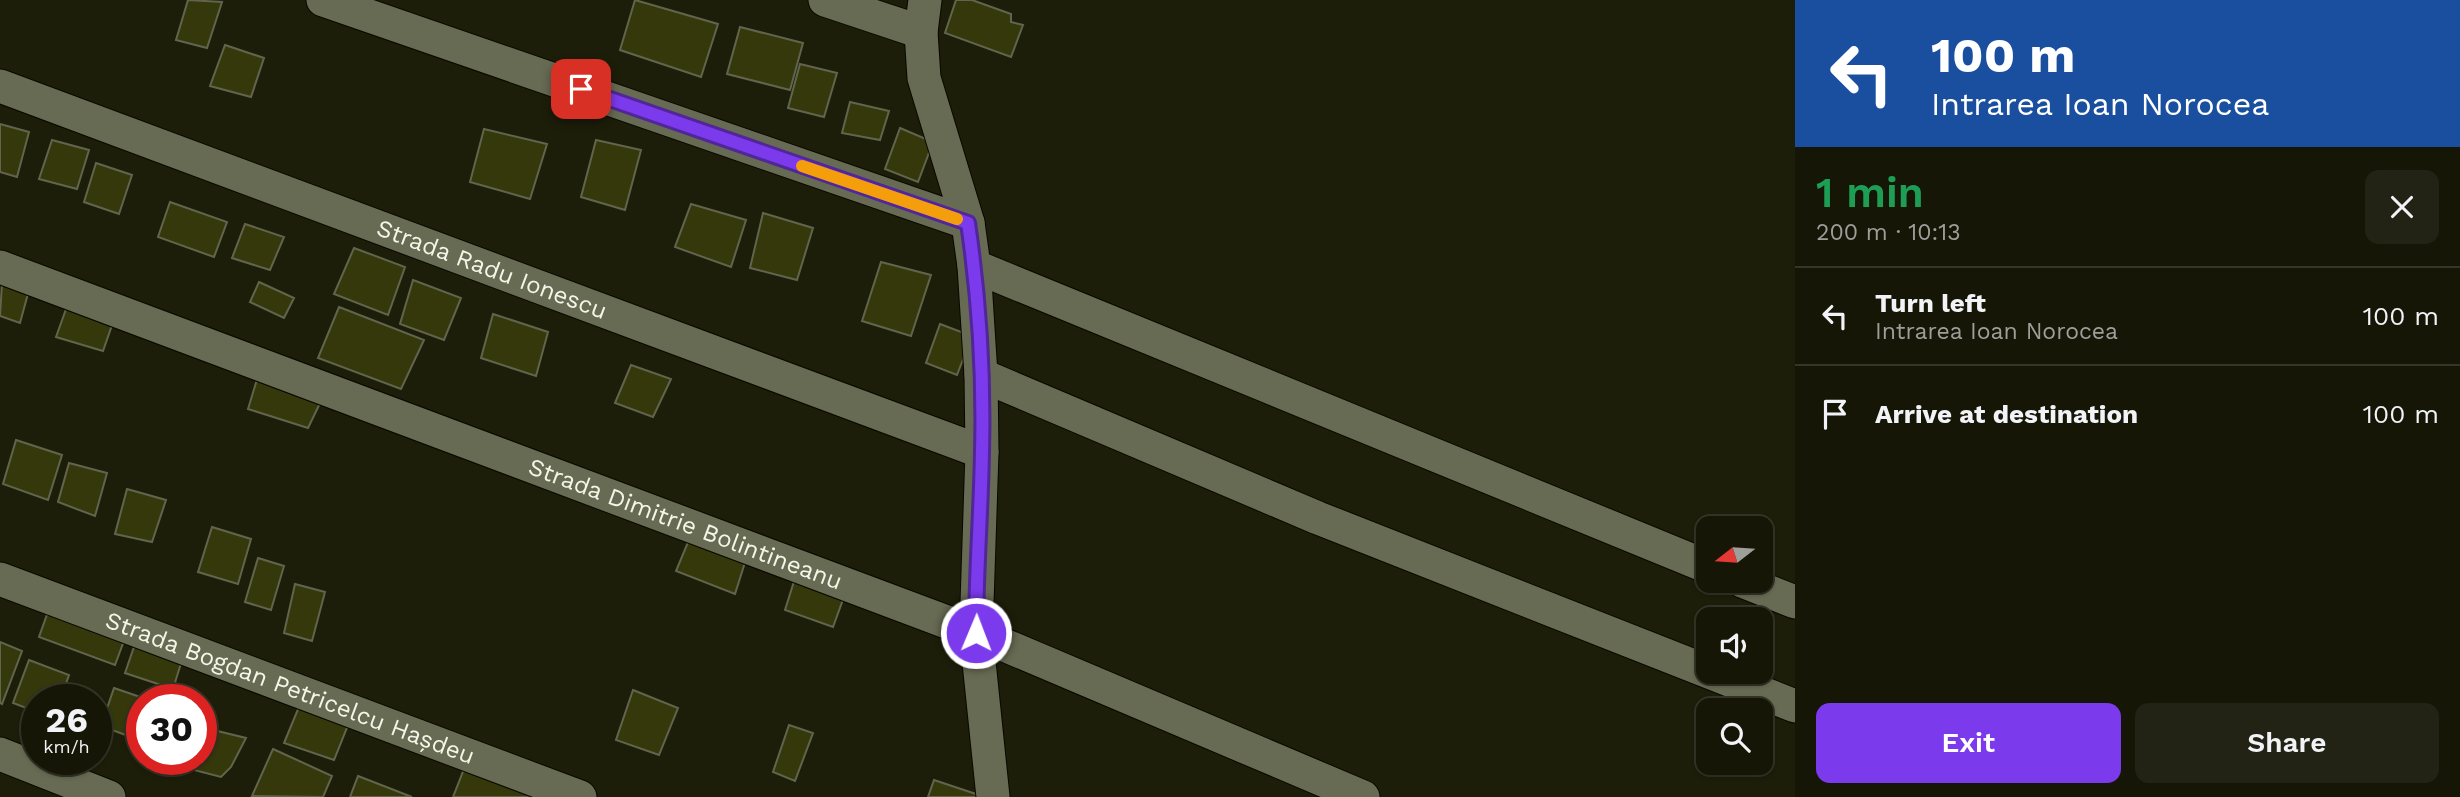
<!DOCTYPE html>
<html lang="en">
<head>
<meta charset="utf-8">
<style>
	body { margin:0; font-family:"Work Sans",sans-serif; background:#232315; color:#f1f3f6; height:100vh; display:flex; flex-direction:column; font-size:26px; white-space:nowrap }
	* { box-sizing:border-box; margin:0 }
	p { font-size:23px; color:#9e9f9b }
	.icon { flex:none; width:38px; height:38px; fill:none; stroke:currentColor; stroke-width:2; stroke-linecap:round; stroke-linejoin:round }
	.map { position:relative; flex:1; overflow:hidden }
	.details { display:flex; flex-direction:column; background:#161607; width:665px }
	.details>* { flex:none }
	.banner { background:#1a4fa0; color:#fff; overflow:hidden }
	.needle { width:46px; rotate:253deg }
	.tools { position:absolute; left:1696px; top:516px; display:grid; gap:14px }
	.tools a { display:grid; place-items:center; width:77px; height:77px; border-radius:14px; background:#161607; box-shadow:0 2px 5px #0004,0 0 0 2px #353528; font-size:35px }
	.speed { position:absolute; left:21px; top:684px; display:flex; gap:14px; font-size:35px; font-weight:700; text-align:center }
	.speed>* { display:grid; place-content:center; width:91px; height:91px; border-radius:50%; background:#161607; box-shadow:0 2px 5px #0004,0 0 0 2px #353528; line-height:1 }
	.speed small { font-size:18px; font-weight:400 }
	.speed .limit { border:10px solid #d22; background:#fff; color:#111 }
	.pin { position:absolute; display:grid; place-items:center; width:60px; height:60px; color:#fff; margin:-30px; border-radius:14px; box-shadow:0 4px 10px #0006 }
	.me { position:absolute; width:77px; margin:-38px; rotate:1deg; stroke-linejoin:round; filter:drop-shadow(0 0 5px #0008) }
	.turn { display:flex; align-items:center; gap:24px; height:147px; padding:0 21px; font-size:32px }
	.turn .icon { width:91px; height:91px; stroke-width:2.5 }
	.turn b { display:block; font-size:49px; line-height:60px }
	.round { display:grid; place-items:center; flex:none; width:74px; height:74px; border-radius:14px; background:#232315 }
	.summary { display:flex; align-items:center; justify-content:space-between; height:119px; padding:0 21px }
	h1 { font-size:42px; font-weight:600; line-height:52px; color:#1e9e55 }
	.primary-button { display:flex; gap:14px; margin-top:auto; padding:14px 21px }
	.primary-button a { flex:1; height:80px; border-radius:14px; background:#7c3aed; color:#fff; font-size:28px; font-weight:600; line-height:80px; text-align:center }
	.primary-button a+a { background:#232315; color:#f1f3f6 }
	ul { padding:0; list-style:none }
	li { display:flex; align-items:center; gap:21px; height:98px; padding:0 21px; border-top:2px solid #353528 }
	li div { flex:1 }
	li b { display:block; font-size:26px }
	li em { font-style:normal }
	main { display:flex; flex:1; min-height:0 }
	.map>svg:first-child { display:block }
	.building { fill:#35380a; stroke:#62654d; stroke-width:2 }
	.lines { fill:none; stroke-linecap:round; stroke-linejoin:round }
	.minor-casing { stroke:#080800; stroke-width:35 }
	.minor { stroke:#686b53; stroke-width:33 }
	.route-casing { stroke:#51269a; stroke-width:18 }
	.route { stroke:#7c3aed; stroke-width:12 }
	.slow { stroke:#f59e0b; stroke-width:12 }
	.labels { text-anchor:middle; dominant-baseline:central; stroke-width:6; stroke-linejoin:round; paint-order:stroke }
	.street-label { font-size:24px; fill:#f4f6e8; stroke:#1d1e09 }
</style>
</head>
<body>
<main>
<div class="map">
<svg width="1795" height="797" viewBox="0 0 1795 797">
	<rect width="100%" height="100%" fill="#1d1e09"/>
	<!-- building -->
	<path class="building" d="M188,0L222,2L207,48L176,40Z
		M635,0L718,24L701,77L620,50Z
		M956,0H972L1011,14V22L1023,25L1011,57L945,33Z
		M740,27L803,43L790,90L727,74Z
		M225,45L264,58L251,97L210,86Z
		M800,64L837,73L824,117L788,108Z
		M850,102L889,111L880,140L842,133Z
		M0,124L29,132L17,177L0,172Z
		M900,128L933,142L918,182L885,169Z
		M484,129L547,144L530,199L470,182Z
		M52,140L89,150L77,189L39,179Z
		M596,140L641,150L625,210L581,197Z
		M96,163L132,175L119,214L84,202Z
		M170,202L227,222L214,257L158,237Z
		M691,204L746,220L731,267L675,247Z
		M763,213L813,228L797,280L750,268Z
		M245,224L284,237L270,270L232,258Z
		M354,248L405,267L388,315L334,294Z
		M881,262L931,275L911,336L862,321Z
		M413,280L461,298L444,340L400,324Z
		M259,282L294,298L284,318L250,302Z
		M2,283L29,290L20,323L0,316Z
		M75,284L120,302L103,351L56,337Z
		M339,307L424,340L401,389L318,358Z
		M493,314L548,332L536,376L481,358Z
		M940,324L972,336L957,375L926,363Z
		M631,365L671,379L653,417L615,403Z
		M258,376L323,397L308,428L248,409Z
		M16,440L62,455L48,500L3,484Z
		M69,463L107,473L95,516L58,502Z
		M127,489L166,500L152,542L115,534Z
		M212,527L251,539L238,584L198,572Z
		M691,535L747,556L735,594L676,571Z
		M258,558L284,566L271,610L245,602Z
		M796,575L845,594L833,627L785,610Z
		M295,584L325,592L312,641L284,633Z
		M49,609L125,638L115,665L39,637Z
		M136,641L183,657L173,689L125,673Z
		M0,642L22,651L2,704L0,703Z
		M29,660L69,675L60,700H37V712L13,703Z
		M114,688L149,700H142V741L101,726Z
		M633,690L678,708L659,755L616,740Z
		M301,702L350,720L334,760L284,743Z
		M789,725L813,733L795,781L773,772Z
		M201,727L246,738L231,767L221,777L194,770L192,760H201Z
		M273,749L332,776L323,797L252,796Z
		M464,769L537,797H453Z
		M358,776L412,797H350Z
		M934,780L982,796V797H928Z"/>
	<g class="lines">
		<!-- minor casing -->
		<g class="minor-casing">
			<g id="minor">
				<path d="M323,0L968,223"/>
				<path d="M825,0L921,32"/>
				<path d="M925,0L921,32L924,78L968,223L974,266L981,375L982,452L976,633L993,797"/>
				<path id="s1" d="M0,86L982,452"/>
				<path d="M974,266L1708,567"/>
				<path id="s2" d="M0,267L976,633L1363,797"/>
				<path d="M981,375L1318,518L1795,706"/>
				<path id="s3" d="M0,579L580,797"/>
				<path d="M1742,581L1795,602"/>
				<path d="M0,754L109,797"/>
			</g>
		</g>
		<!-- minor -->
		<use href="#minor" class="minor"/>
	</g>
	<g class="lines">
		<!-- route casing -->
		<g class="route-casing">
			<path id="route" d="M581,89L968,223C979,298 984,376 982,452C981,512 976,573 976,633"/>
		</g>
		<!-- route -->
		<use href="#route" class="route"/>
		<!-- slow -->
		<path class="slow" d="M802,166L957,219"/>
	</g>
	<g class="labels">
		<!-- street labels -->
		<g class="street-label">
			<text stroke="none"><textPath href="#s1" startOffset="525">Strada Radu Ionescu</textPath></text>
			<text stroke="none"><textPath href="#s2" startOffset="732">Strada Dimitrie Bolintineanu</textPath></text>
			<text stroke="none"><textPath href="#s3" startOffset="310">Strada Bogdan Petricelcu Hașdeu</textPath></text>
		</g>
	</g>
</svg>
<div class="tools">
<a><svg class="needle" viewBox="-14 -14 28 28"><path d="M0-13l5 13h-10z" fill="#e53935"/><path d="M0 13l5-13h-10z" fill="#9e9f9b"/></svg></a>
<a><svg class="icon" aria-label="sound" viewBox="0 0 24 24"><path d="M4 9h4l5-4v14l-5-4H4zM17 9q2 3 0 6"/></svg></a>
<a><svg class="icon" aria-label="search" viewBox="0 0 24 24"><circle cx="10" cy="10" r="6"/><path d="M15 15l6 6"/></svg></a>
</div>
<div class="speed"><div>26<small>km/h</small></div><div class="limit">30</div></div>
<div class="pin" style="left:581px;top:89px;background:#d93025"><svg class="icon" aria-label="arrive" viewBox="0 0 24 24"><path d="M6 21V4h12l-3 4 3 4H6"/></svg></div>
<svg class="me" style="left:976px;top:633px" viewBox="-20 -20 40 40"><circle r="17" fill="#7c3aed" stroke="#fff" stroke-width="3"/><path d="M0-11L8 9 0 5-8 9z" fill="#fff"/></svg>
</div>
<section class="details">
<div class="banner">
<div class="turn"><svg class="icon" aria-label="left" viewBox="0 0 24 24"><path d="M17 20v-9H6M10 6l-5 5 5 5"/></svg><div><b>100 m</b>Intrarea Ioan Norocea</div></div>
</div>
<div class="summary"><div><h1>1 min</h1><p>200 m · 10:13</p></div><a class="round"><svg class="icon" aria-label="close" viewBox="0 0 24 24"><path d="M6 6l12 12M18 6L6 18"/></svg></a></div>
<ul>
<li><svg class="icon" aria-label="left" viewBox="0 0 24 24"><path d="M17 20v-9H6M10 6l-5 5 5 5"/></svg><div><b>Turn left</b><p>Intrarea Ioan Norocea</p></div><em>100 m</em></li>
<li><svg class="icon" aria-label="arrive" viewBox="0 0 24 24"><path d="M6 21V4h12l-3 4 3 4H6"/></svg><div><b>Arrive at destination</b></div><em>100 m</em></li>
</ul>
<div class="primary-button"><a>Exit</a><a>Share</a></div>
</section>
</main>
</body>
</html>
